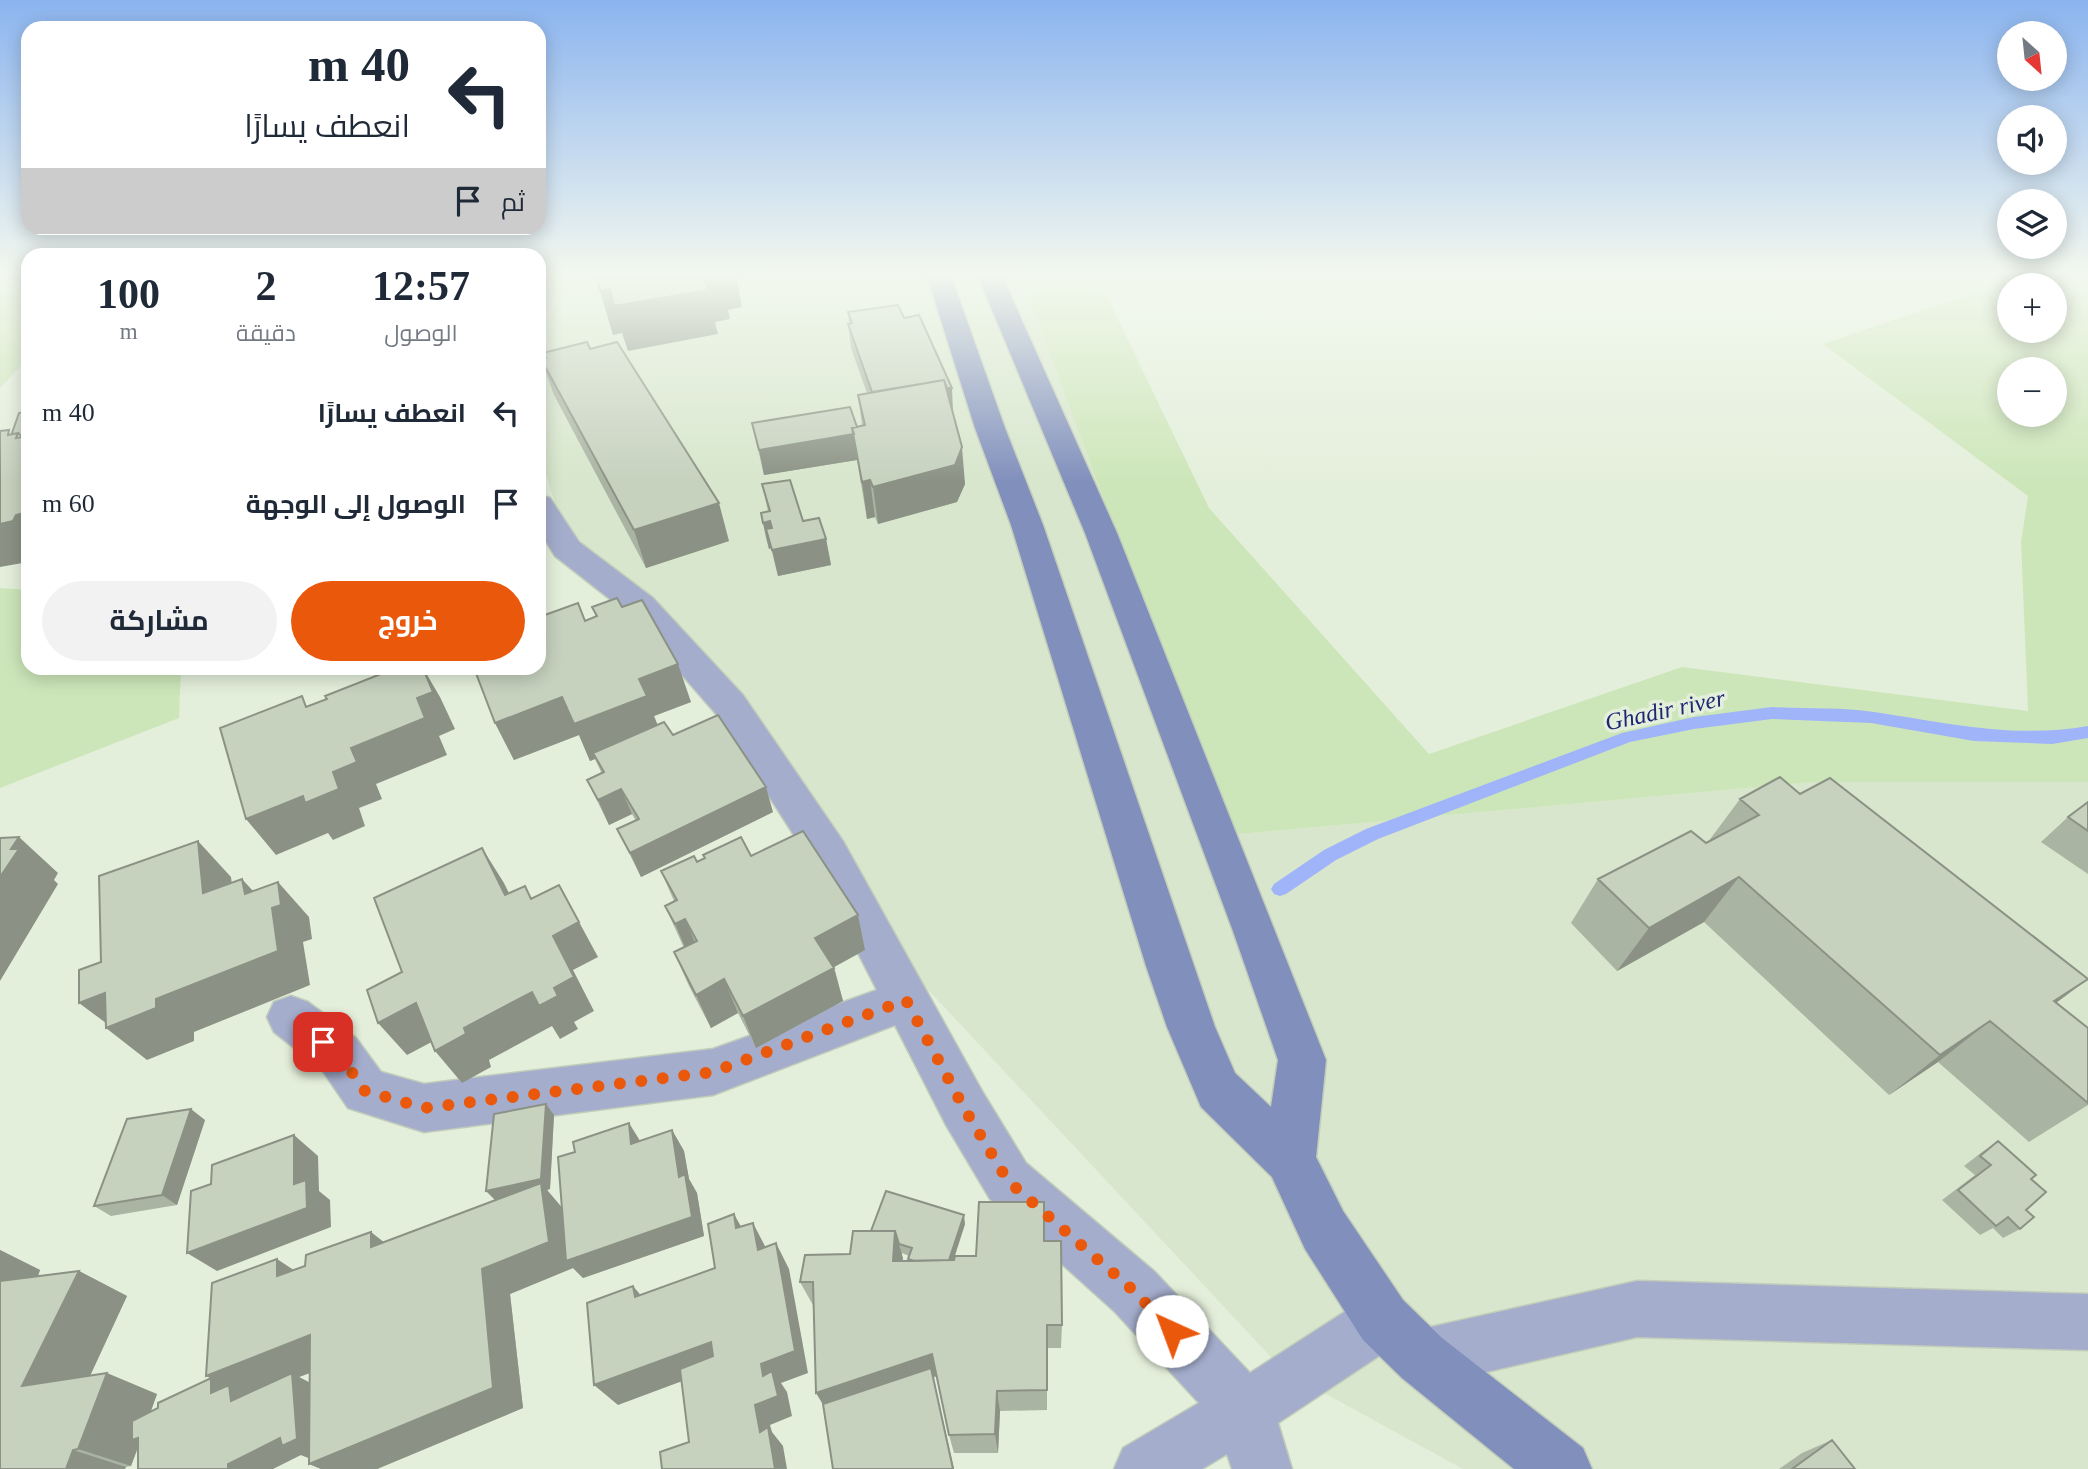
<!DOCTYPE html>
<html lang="ar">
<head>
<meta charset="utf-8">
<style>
	body { margin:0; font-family:"Times New Roman",Cairo,serif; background:#f2f2f3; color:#1f2937; direction:rtl; height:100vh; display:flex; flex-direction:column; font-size:26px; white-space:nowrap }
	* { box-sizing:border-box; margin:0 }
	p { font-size:23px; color:#747a83 }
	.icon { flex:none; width:38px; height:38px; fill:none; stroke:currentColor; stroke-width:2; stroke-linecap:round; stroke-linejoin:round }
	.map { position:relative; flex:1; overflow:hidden; direction:ltr }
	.drawer { position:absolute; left:21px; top:248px; width:525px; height:427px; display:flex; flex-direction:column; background:#fff; border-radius:21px; box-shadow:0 4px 18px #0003; direction:rtl }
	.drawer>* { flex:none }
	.hud { position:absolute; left:21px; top:21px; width:525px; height:214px; border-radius:21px; box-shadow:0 4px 18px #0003; direction:rtl; background:#fff; color:#1f2937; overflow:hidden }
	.needle { width:46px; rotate:153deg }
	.buttons { position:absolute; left:1997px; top:21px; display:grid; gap:14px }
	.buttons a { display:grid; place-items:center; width:70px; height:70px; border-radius:50%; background:#fff; box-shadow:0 4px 18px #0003; font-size:35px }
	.pin { position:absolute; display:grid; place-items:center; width:60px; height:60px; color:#fff; margin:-30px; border-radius:14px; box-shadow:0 4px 10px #0006 }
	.me { position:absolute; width:77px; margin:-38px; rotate:317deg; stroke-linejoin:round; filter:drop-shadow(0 0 5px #0008) }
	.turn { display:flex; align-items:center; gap:24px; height:147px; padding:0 21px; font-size:32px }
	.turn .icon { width:91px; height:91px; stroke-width:2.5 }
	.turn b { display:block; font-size:49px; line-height:60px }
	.then { display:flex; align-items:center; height:66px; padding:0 21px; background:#0003; gap:14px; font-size:26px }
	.eta { display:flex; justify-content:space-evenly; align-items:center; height:119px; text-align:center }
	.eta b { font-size:42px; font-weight:700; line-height:49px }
	.cta { display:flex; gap:14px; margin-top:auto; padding:14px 21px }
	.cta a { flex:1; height:80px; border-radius:42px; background:#ea580c; color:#fff; font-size:28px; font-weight:700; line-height:80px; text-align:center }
	.cta a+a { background:#f2f2f3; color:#1f2937 }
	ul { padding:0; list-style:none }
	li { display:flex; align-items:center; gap:21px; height:91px; padding:0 21px }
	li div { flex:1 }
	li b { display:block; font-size:26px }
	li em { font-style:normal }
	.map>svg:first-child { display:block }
	.built { fill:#d7e6cc }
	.green { fill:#cde6b9; fill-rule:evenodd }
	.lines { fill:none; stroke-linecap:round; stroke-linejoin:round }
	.stream { fill:#a0b4f9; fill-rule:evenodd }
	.street-casing { stroke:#c2ccba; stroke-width:3 }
	.secondary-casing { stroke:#c2ccba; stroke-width:3 }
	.street { fill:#a4adcc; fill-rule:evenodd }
	.secondary { fill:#818fbc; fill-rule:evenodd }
	.wall { fill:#aab4a3; fill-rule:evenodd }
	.shaded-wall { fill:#8b9285 }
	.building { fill:#c6d1be; stroke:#8b9285; stroke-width:2 }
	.route { stroke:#ea580c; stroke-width:12; stroke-dasharray:0 21.6 }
	.labels { text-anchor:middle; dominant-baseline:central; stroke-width:7; stroke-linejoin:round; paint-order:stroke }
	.water-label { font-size:24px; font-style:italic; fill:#1c2673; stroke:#e4efdb }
</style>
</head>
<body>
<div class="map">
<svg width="2088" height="1469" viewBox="0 0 2088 1469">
	<rect width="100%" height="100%" fill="#e4efdb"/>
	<!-- built -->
	<path class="built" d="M567,276H1021L1228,835L1813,782H2088V1469H1463L1284,1371L891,950L752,716L576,572L539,451V341Z"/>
	<!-- green -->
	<path class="green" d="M0,276H28V358L0,388Z
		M1021,276H1097L1209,508L1429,754L1682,667L2028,711L2021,542L2028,496L1823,344L2015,279L2088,278V782H1813L1228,835ZM2009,285H2054V331H2009ZM2009,369H2054V415H2009Z
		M0,588L28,590V668L181,669L179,718L0,788Z"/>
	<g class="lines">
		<!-- stream -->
		<path class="stream" d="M1772,707C1806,709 1841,707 1874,712C1949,723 2012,739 2088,726V738L2052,744L1974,741L1871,723L1772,719L1694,729L1630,742L1378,839L1336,860L1286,894L1280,896L1274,894L1271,889L1274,884L1324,850L1366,829L1622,733L1694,717Z"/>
		<!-- street casing -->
		<g class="street-casing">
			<path id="street" d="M539,495L550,498L579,542L653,598L743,695L843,841L982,1091L1026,1163L1155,1272L1250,1373L1363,1300L1383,1292L1403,1300L1411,1320L1404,1337L1422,1329L1637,1281L2088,1294V1350L1637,1337L1422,1387L1402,1378L1393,1358L1400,1342L1278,1423L1292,1469H1232L1227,1454L1202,1469H1114L1123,1448L1199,1403L1115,1312L990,1199L946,1125L895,1025L713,1095L424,1132L348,1108L322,1070L274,1032L267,1017L274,1002L291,996L308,1002L356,1038L381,1072L424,1084L713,1049L877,990L813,865L717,715L629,614L555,556L539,530Z"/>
		</g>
		<!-- secondary casing -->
		<g class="secondary-casing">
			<path id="secondary" d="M927,276H951L1005,428L1043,525L1215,1027L1235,1073L1271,1107L1278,1060L1233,931L1085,533L978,276H1002L1117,533L1326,1060L1316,1157L1343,1211L1403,1300L1442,1338L1583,1448L1592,1469H1514L1402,1378L1363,1340L1305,1249L1272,1177L1201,1107L1167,1027L1146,966L1011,525L975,428Z"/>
		</g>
		<!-- street -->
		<use href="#street" class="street"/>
		<!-- secondary -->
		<use href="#secondary" class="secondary"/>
	</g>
	<!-- wall -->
	<path class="wall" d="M848,312L904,318L953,413L965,484L957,502L878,524L875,517L867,519L857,460L764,475L752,423L857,427L862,425L858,395L867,393L851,348L848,324H849Z
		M590,349L729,541L646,568L554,395L541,359L545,358L543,353Z
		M762,484L803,521L826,539L831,565L778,576L771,548L769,549L766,538L761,513L768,511Z
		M592,607H622L691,702L654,716L657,725L673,735L773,812L641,877L617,829L636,821L632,814L609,825L587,780L602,774L595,759L590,761L579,735L514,760L495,723L585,621L596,617Z
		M1740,799L2056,1003L2088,1028V1105L2029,1142L1938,1062L1889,1095L1704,922L1617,971L1571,923L1598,879L1708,842Z
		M2088,802V874L2041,842L2068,817Z
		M703,855L751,856L858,915L865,950L834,967L843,1001L756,1048L738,1013L711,1028L689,986L674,952L684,948L665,906L674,901L661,871L697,862L705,858Z
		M546,1104L554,1115L550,1189L547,1190L562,1208L640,1141L672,1130L684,1151L689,1179L697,1193L704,1236L583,1278L573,1268L510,1294L523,1408L377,1469H321L309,1464V1458L301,1455L138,1448L131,1466L126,1467L125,1469H0V1250L40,1270L38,1276L79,1271L127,1296L90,1376L157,1394L151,1411L211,1378L228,1386L206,1376L294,1270L384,1242L495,1200ZM310,1373V1383L299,1377Z
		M205,1120L177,1205L111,1216L94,1206Z
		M1998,1141L2031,1179L2026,1210L2020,1229L2003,1238L1993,1228L1980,1235L1942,1200L1975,1175L1964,1166L1982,1152Z
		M965,1224L955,1256H976L1044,1241L1062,1325L1061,1348H1047V1410L1000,1411L998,1453H954L949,1435L937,1376L933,1377L954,1469H833L823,1404L814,1307L800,1282L850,1254L871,1231ZM902,1253L909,1256V1261H902Z
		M1832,1440L1855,1469H1779L1802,1453Z"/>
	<!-- shaded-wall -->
	<path class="shaded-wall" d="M717,276H736L742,307L728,310L730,319L715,322L718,334L628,351L622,333L613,335L600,291Z
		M952,388L953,413L875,400Z
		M853,434L857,460L764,475L759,450Z
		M962,447L965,484L957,502L878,524L873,487Z
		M870,480L875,517L867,519L862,482Z
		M719,503L729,541L646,568L634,530Z
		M28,512V562L0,567V524L16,515Z
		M770,521L776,547L766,529L771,548L769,549L763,523Z
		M826,539L831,565L778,576L772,550Z
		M678,664L691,702L654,716L661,733L593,753L595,759L590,761L579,735L514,760L495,723L562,697L639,679Z
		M423,668L440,697L455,729L439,736L447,755L376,784L382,799L359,808L365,826L333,840L328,833L276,855L246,819L333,772L351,748L417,698Z
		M766,787L773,812L641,877L630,853Z
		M621,789L632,814L609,825L598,800Z
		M19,837L58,873L54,880L58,884L0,981V877L11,849Z
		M198,841L231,877L237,928L203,893Z
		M482,848L504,883L527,930L505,895Z
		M1739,877L1704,922L1617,971L1649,928Z
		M242,879L273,913L272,908L278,882L309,917L312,939L303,942L310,985L194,1032V1041L147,1060L106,1028L110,1026L79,1003L105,993L156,999L245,894Z
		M559,885L598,957L573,970L594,1011L574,1022L578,1029L560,1039L552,1026L489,1060L491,1067L462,1083L435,1051L464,1028L532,992L554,988L553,936Z
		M858,915L865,950L825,972L815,938Z
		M685,919L700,954L690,959L675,924Z
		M834,968L843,1001L756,1048L743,1016Z
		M724,979L738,1013L711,1028L696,995Z
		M2088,979L2032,1021L2054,1001Z
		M416,1003L443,1036L407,1055L378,1023Z
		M1990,1021L1938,1062L1889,1095L1940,1055Z
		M546,1104L554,1115L550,1189L547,1190L565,1211L679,1177L672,1130L684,1151L689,1179L697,1193L704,1236L583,1278L573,1268L510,1294L523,1408L377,1469H321L309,1464L482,1269L496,1201L486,1191Z
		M191,1109L205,1120L177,1205L162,1195Z
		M629,1123L642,1144H631Z
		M294,1135L318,1156L319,1191L330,1200L331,1227L217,1271L187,1253L294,1184Z
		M734,1214L749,1241L736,1228Z
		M964,1215L965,1224L947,1279L946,1270Z
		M753,1223L767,1250H758Z
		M895,1231L903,1258L900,1286L893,1261Z
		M371,1232L404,1258L371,1247Z
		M776,1243L789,1269L808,1373L781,1383L787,1392L792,1416L770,1425L772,1432L783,1446L787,1469H775L760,1432L755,1405L763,1376L761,1364Z
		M0,1250L40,1270L0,1383Z
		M277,1259L315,1284L277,1276Z
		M79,1271L127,1296L76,1406L22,1386Z
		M633,1286L654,1311L635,1297Z
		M310,1335L348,1358L299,1377L320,1388L311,1459L301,1455L273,1469H228L211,1393V1378L230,1387L206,1376Z
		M711,1342L728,1364L618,1405L594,1385Z
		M932,1354L938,1376L933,1377L954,1469L828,1413L816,1393Z
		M107,1373L157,1394L131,1466L78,1449Z
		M997,1391L1000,1411L998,1453L995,1434Z
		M73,1450L126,1467L125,1469H66Z"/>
	<!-- building -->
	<path class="building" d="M596,276H717L704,279L708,290L614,306L610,289L600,291Z
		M898,305L904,318L919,315L952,388H947L944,380L872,392L848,324L852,323L848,312Z
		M587,342L590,349L617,342L719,503L634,530L541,359L546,358L543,353Z
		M944,380L962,447L955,465L873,487L870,480L862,482L852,428L865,425L858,395Z
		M850,407L857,427L852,428L854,434L759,450L752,423Z
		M28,411V436L22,437L18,433L13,434L12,433L19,413Z
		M9,430L8,435L18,433L16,438L28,436V512L16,515L13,521L0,524V431Z
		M790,480L803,521L819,518L826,539L772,550L766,529L772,528L770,521L763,523L761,513L770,511L762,484Z
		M617,598L622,607L642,600L678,664L639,679L647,696L574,724L562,697L495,723L474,668H539V634L545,632L539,617L578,603L585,621L597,616L592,607Z
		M396,668H423L433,692L417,698L425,718L351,748L357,762L333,772L339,789L305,803L303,796L246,819L220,728L302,696L306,707L327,699L325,696Z
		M718,715L766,787L630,853L617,829L639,819L621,789L598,800L587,780L604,772L593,753L664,722L673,735Z
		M1780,777L1800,794L1830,778L2088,979L2054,1001L2088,1028V1103L1990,1021L1940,1055L1739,877L1649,928L1598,879L1691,831L1706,843L1759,815L1740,799Z
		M2088,802V831L2068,817Z
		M803,831L858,915L815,938L834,968L743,1016L724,979L696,995L674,952L697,941L685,919L675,924L665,906L677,900L661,871L694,856L697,862L705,858L703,855L741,837L751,856Z
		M19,837L11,849H19L0,877V838Z
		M198,841L203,893L242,879L245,894L278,882L281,905L272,908L278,951L156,999V1008L106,1028L105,993L79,1003V970L101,962L99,876Z
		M482,848L505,895L525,886L531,899L559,885L579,922L553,936L574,977L554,988L558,996L539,1006L532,992L464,1028L466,1034L435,1051L416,1003L378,1023L367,990L402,972L374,898Z
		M546,1104L541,1179L486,1191L494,1114Z
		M191,1109L162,1195L94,1206L127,1119Z
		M629,1123L631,1144L672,1130L679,1177L685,1174L692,1217L566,1261L558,1157L575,1152L573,1142Z
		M294,1135V1184L306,1180L307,1208L187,1253L191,1191L211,1184L212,1165Z
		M1998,1141L2036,1175L2031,1179L2046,1192L2026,1210L2034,1217L2020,1229L2008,1217L1996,1226L1958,1190L1991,1165L1980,1156Z
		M541,1183L549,1242L482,1269L493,1388L309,1464L310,1335L206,1376L212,1283L277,1259V1276L305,1266L306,1255L371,1232V1247Z
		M886,1191L964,1215L949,1260L914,1261L908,1259L912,1248L899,1244L895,1231H871Z
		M979,1202H1044V1241H1061L1062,1325H1047V1390L997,1391L995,1434L949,1435L932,1354L816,1393L813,1282H800L805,1255L850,1254L853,1231H895L893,1261L954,1260L955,1256H976Z
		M734,1214L736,1228L753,1223L758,1250L776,1243L795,1351L761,1364L763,1376L772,1371L778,1396L755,1405L760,1432L768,1427L775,1469H662L660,1452L689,1442L680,1369L713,1356L711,1342L594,1385L587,1303L633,1286L635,1297L715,1268L708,1224Z
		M79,1271L22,1386L107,1373L78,1449L73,1450L66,1469H0V1281Z
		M931,1368L953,1469H833L823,1404Z
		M292,1373L297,1439L282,1446L280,1438L228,1464V1469H138V1438L132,1440V1421L158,1408V1403L211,1378V1393L229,1385L231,1401Z
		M1832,1440L1855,1469H1792Z"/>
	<!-- sky -->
	<linearGradient id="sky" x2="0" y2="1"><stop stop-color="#8bb4ef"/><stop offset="0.57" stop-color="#f3f8ef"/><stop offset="1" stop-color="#f3f8ef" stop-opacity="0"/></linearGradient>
	<rect width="2088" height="482" fill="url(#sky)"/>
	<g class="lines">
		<!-- route -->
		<path class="route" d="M323,1042L339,1054L365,1091L424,1108L713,1072L906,1000L964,1108L1008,1181L1135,1292L1172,1331"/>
	</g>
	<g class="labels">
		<!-- water labels -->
		<g class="water-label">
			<text transform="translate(1665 710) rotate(-12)">Ghadir river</text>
		</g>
	</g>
</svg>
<div class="buttons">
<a><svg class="needle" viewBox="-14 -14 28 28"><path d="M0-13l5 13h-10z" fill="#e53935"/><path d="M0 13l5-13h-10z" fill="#747a83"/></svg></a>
<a><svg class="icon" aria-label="sound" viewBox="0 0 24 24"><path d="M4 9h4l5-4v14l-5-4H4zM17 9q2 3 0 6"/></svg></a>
<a><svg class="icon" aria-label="layers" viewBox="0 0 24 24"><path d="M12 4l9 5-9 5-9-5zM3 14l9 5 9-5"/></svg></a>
<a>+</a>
<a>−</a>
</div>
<div class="pin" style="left:323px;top:1042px;background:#d93025"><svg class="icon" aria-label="arrive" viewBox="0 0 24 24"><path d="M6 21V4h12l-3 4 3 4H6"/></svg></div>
<svg class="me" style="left:1172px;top:1331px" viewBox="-20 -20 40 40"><circle r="19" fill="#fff"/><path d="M0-13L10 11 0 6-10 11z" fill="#ea580c"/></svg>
<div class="hud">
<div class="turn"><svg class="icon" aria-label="left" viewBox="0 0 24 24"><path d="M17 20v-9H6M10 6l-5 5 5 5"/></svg><div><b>40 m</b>انعطف يسارًا</div></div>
<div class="then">ثم<svg class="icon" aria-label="arrive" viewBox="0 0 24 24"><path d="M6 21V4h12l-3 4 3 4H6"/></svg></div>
</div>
<section class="drawer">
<div class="eta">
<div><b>12:57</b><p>الوصول</p></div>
<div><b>2</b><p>دقيقة</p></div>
<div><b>100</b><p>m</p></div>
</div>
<ul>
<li><svg class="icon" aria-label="left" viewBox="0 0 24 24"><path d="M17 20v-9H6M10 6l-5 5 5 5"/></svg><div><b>انعطف يسارًا</b></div><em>40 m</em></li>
<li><svg class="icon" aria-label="arrive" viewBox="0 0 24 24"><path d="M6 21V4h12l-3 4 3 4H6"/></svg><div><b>الوصول إلى الوجهة</b></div><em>60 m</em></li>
</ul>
<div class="cta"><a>خروج</a><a>مشاركة</a></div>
</section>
</div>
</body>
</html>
